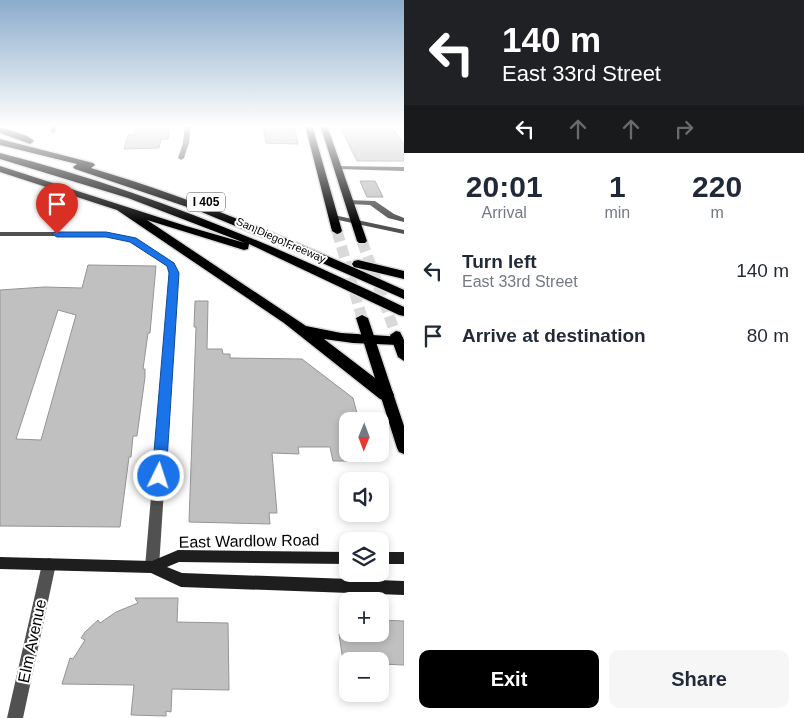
<!DOCTYPE html>
<html lang="en">
<head>
<meta charset="utf-8">
<style>
	body { margin:0; font-family:Arial,sans-serif; background:#f6f6f7; color:#1f2937; height:100vh; display:flex; flex-direction:column; font-size:19px; white-space:nowrap }
	* { box-sizing:border-box; margin:0 }
	p { font-size:16px; color:#747a83 }
	.icon { flex:none; width:28px; height:28px; fill:none; stroke:currentColor; stroke-width:2; stroke-linecap:round; stroke-linejoin:round }
	.map { position:relative; flex:1; overflow:hidden }
	.panel { display:flex; flex-direction:column; background:#fff; width:400px }
	.panel>* { flex:none }
	.hud { background:#202124; color:#fff; overflow:hidden }
	.needle { width:32px; rotate:181deg }
	.controls { position:absolute; left:339px; top:412px; display:grid; gap:10px }
	.controls a { display:grid; place-items:center; width:50px; height:50px; border-radius:10px; background:#fff; box-shadow:0 2px 8px #0003; font-size:25px }
	.pin { position:absolute; display:grid; place-items:center; width:42px; height:42px; color:#fff; margin:-51px -21px; border-radius:50% 50% 50% 0; rotate:-45deg; box-shadow:0 0 5px #0007 }
	.pin .icon { rotate:45deg }
	.me { position:absolute; width:55px; margin:-28px; rotate:4deg; stroke-linejoin:round; filter:drop-shadow(0 0 4px #0008) }
	.turn { display:flex; align-items:center; gap:18px; height:105px; padding:0 15px; font-size:22px }
	.turn .icon { width:65px; height:65px; stroke-width:2.5 }
	.turn b { display:block; font-size:35px; line-height:42px }
	.lanes { display:flex; align-items:center; height:48px; padding:0 15px; background:#0003; justify-content:center; gap:25px; direction:ltr }
	.lanes .off { opacity:.35 }
	.eta { display:flex; justify-content:space-evenly; align-items:center; height:85px; text-align:center }
	.eta b { font-size:30px; font-weight:700; line-height:35px }
	.primary-button { display:flex; gap:10px; margin-top:auto; padding:10px 15px }
	.primary-button a { flex:1; height:58px; border-radius:10px; background:#000; color:#fff; font-size:20px; font-weight:700; line-height:58px; text-align:center }
	.primary-button a+a { background:#f6f6f7; color:#1f2937 }
	ul { padding:0; list-style:none }
	li { display:flex; align-items:center; gap:15px; height:65px; padding:0 15px }
	li div { flex:1 }
	li b { display:block; font-size:19px }
	li em { font-style:normal }
	main { display:flex; flex:1; min-height:0 }
	.map>svg:first-child { display:block }
	.building { fill:#c0c0c0; stroke:#959595; fill-rule:evenodd }
	.lines { fill:none; stroke-linecap:round; stroke-linejoin:round }
	.primary-tunnel { stroke:#d9d9d9; stroke-width:11; stroke-dasharray:11 5; stroke-linecap:butt }
	.primary-casing { stroke:#dbdbdb; stroke-width:3 }
	.motorway-casing { stroke:#dbdbdb; stroke-width:3 }
	.minor { fill:#515151; fill-rule:evenodd }
	.tertiary { fill:#515151; fill-rule:evenodd }
	.secondary { fill:#1e1e1e; fill-rule:evenodd }
	.primary { fill:#000; fill-rule:evenodd }
	.motorway { fill:#000; fill-rule:evenodd }
	.route { fill:#1a73e8; stroke:#114b97 }
	.labels { text-anchor:middle; dominant-baseline:central; stroke-width:4; stroke-linejoin:round; paint-order:stroke }
	.far-street-label { font-size:11px; fill:#000; stroke:#fff }
	.shield { fill:#fff; stroke:#4c4c4c; stroke-width:1 }
	.shield-label { font-size:12px; font-weight:bold; fill:#000 }
	.near-street-label { font-size:16px; fill:#000; stroke:#fff }
</style>
</head>
<body>
<main>
<div class="map">
<svg width="404" height="718" viewBox="0 0 404 718">
	<rect width="100%" height="100%" fill="#fff"/>
	<!-- building -->
	<path class="building" d="M138,125H170L168,139H161L159,148L124,149L128,135H135Z
		M263,125H294L298,144L266,143Z
		M339,125H390L404,144V161H357Z
		M360,181H375L383,197H367Z
		M88,265L156,266L150,333H148L143,369H145V377L137,436H133L131,457H129L120,527L0,526V290L44,287L82,288ZM58,310L76,315L41,440L16,439Z
		M195,301H208L207,349H222L223,354H230V358L302,359L353,398L359,421H348V461H333L330,447H298L299,454L272,453L277,513H269L270,524L189,522L196,327H194Z
		M135,598H178L177,622L228,623L229,690L172,689L171,712L166,711V716L131,715L134,685L62,684L70,658L73,659L85,640L81,638L85,632L98,620L100,623L116,612L138,603Z
		M380,620L404,621V665L380,664V661H343L339,634H380Z"/>
	<g class="lines">
		<!-- primary-tunnel -->
		<path class="primary-tunnel" d="M337,231L362,318
			M362,241L396,335"/>
		<!-- primary casing -->
		<g class="primary-casing">
			<path id="primary" d="M305,125H312L342,231L340,233L337,234L332,231Z
				M320,125H327L367,241L365,243H359L357,241Z
				M362,315L368,318L404,426V454L399,452L397,448L356,318Z
				M396,331L400,332L404,340V361L398,357L390,335Z"/>
		</g>
		<!-- motorway casing -->
		<g class="motorway-casing">
			<path id="motorway" d="M0,127L27,136L34,141L30,144L0,133Z
				M0,139L93,163L95,165L91,168C199,200 302,244 404,290V299L279,244L199,211L75,169L73,167L77,164L0,145Z
				M0,153C141,189 273,244 404,307V316L399,315L249,244L248,249L244,250L147,220L306,326L341,333L403,337V343L398,345L353,343L324,339L392,391L394,395L392,399L386,401L380,399L284,323L117,210L0,172V166L186,226L245,243L128,198L0,159Z
				M358,260L404,271V279L354,267L352,264L354,261Z"/>
		</g>
		<!-- minor -->
		<path class="minor" d="M53,125H59L55,132L53,133L50,131Z
			M185,125H191L189,143L184,158L181,160L178,158L183,143Z
			M336,166L404,167V171L338,169L336,168Z
			M346,200L375,201L394,214L404,218V222L388,218L370,205L349,204H346Z
			M0,232H106L133,238L174,263L178,273L159,567L157,571L152,573L147,571L145,567L170,273L167,266L130,242L106,236H0Z
			M49,558L54,560L56,564L23,718H7L42,564L44,560Z"/>
		<!-- tertiary -->
		<path class="tertiary" d="M329,214L404,230V234L329,218Z"/>
		<!-- secondary -->
		<path class="secondary" d="M178,550L348,552V564L179,562L167,567L182,573L404,581V595L181,587L151,573L0,569V557L152,561Z
			M380,552H404V564H380Z"/>
		<!-- primary -->
		<use href="#primary" class="primary"/>
		<!-- motorway -->
		<use href="#motorway" class="motorway"/>
	</g>
	<!-- sky -->
	<linearGradient id="sky" x2="0" y2="1"><stop stop-color="#8baccb"/><stop offset="0.56" stop-color="#fff"/><stop offset="1" stop-color="#fff" stop-opacity="0"/></linearGradient>
	<rect width="404" height="225" fill="url(#sky)"/>
	<!-- route -->
	<path class="route" d="M54,232H106L136,238L174,263L179,273L166,476L164,480L159,482L154,480L152,476L169,273L167,266L130,242L106,237H57L52,234Z"/>
	<g class="labels">
		<!-- far-street labels -->
		<g class="far-street-label">
			<text transform="translate(281 240) rotate(24)">San Diego Freeway</text>
		</g>
		<!-- shield labels -->
		<rect class="shield" x="187" y="192.5" width="38" height="19" rx="4"/>
		<g class="shield-label">
			<text x="206" y="202">I 405</text>
		</g>
		<!-- near-street labels -->
		<g class="near-street-label">
			<text transform="translate(249 541) rotate(-1)">East Wardlow Road</text>
			<text transform="translate(32 641) rotate(-78)">Elm Avenue</text>
		</g>
	</g>
</svg>
<div class="controls">
<a><svg class="needle" viewBox="-14 -14 28 28"><path d="M0-13l5 13h-10z" fill="#e53935"/><path d="M0 13l5-13h-10z" fill="#747a83"/></svg></a>
<a><svg class="icon" aria-label="sound" viewBox="0 0 24 24"><path d="M4 9h4l5-4v14l-5-4H4zM17 9q2 3 0 6"/></svg></a>
<a><svg class="icon" aria-label="layers" viewBox="0 0 24 24"><path d="M12 4l9 5-9 5-9-5zM3 14l9 5 9-5"/></svg></a>
<a>+</a>
<a>−</a>
</div>
<div class="pin" style="left:57px;top:234px;background:#d93025"><svg class="icon" aria-label="arrive" viewBox="0 0 24 24"><path d="M6 21V4h12l-3 4 3 4H6"/></svg></div>
<svg class="me" style="left:159px;top:476px" viewBox="-20 -20 40 40"><circle r="17" fill="#1a73e8" stroke="#fff" stroke-width="3"/><path d="M0-11L8 9 0 5-8 9z" fill="#fff"/></svg>
</div>
<section class="panel">
<div class="hud">
<div class="turn"><svg class="icon" aria-label="left" viewBox="0 0 24 24"><path d="M17 20v-9H6M10 6l-5 5 5 5"/></svg><div><b>140 m</b>East 33rd Street</div></div>
<div class="lanes"><svg class="icon" aria-label="left" viewBox="0 0 24 24"><path d="M17 20v-9H6M10 6l-5 5 5 5"/></svg><svg class="icon off" aria-label="ahead" viewBox="0 0 24 24"><path d="M12 20V5M6 11l6-6 6 6"/></svg><svg class="icon off" aria-label="ahead" viewBox="0 0 24 24"><path d="M12 20V5M6 11l6-6 6 6"/></svg><svg class="icon off" aria-label="right" viewBox="0 0 24 24"><path d="M7 20v-9h11M14 6l5 5-5 5"/></svg></div>
</div>
<div class="eta">
<div><b>20:01</b><p>Arrival</p></div>
<div><b>1</b><p>min</p></div>
<div><b>220</b><p>m</p></div>
</div>
<ul>
<li><svg class="icon" aria-label="left" viewBox="0 0 24 24"><path d="M17 20v-9H6M10 6l-5 5 5 5"/></svg><div><b>Turn left</b><p>East 33rd Street</p></div><em>140 m</em></li>
<li><svg class="icon" aria-label="arrive" viewBox="0 0 24 24"><path d="M6 21V4h12l-3 4 3 4H6"/></svg><div><b>Arrive at destination</b></div><em>80 m</em></li>
</ul>
<div class="primary-button"><a>Exit</a><a>Share</a></div>
</section>
</main>
</body>
</html>
